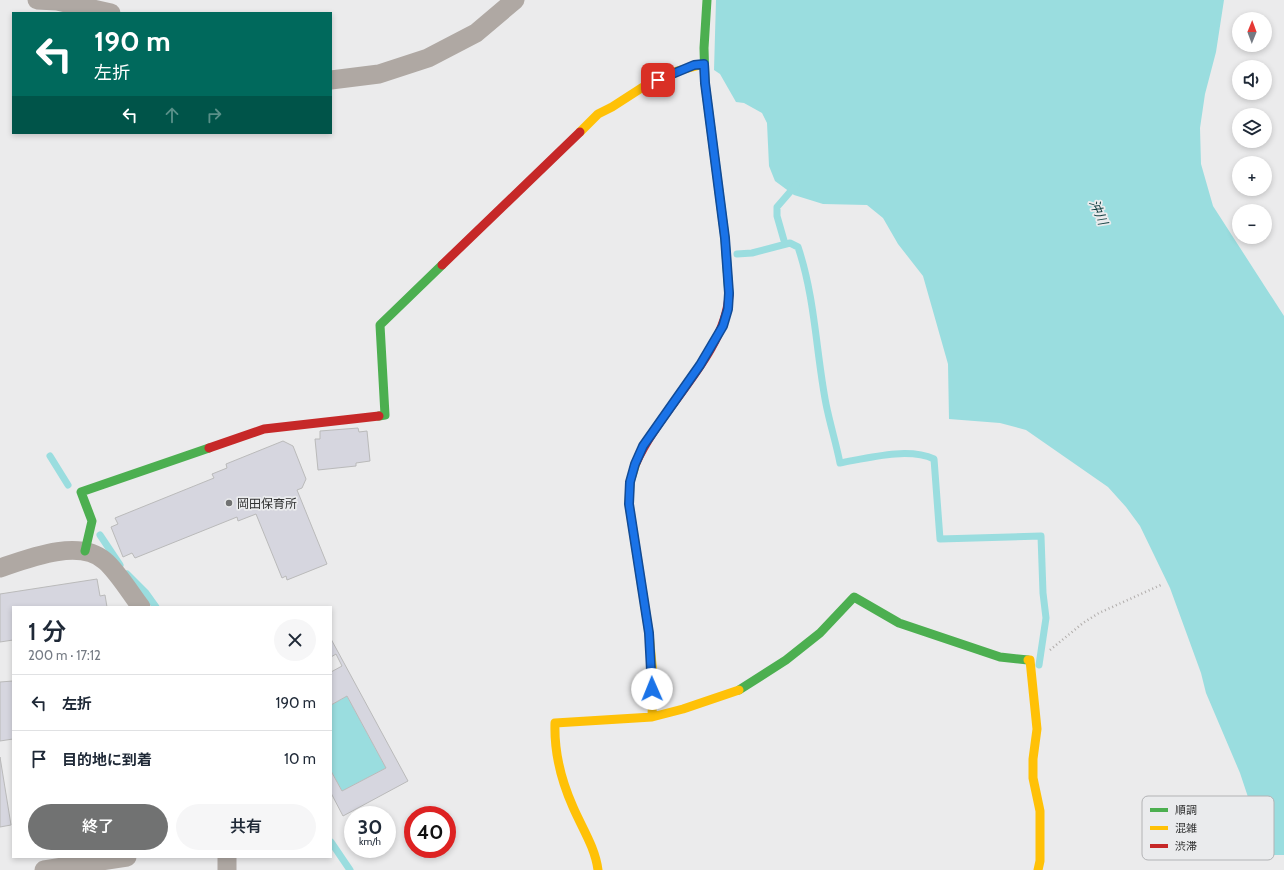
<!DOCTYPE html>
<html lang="ja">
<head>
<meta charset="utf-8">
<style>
	body { margin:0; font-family:Cabin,"Noto Sans JP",sans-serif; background:#f6f6f7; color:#1f2937; height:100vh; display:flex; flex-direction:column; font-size:15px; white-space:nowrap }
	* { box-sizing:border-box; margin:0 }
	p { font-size:13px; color:#747a83 }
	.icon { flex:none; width:22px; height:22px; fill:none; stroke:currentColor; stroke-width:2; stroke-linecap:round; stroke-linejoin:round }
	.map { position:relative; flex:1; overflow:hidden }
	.sheet { position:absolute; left:12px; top:606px; width:320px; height:252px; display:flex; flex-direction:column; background:#fff; border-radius:0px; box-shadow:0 2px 6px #0003 }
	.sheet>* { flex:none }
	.top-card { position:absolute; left:12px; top:12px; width:320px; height:122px; border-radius:0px; box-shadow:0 2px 6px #0003; background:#00695c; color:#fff; overflow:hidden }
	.needle { width:26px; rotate:1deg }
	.tools { position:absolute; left:1232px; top:12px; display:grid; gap:8px }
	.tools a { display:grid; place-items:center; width:40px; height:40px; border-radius:50%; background:#fff; box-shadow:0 2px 6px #0003; font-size:20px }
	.speed { position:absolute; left:344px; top:806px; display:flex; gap:8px; font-size:20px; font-weight:700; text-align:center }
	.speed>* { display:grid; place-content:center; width:52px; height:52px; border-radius:50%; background:#fff; box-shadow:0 2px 6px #0003; line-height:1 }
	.speed small { font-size:10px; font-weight:400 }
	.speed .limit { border:6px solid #d22; background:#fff; color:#111 }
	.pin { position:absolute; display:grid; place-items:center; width:34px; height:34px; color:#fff; margin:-17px; border-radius:8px; box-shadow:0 2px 6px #0006 }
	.me { position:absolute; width:44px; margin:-22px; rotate:359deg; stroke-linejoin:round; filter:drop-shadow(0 0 3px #0008) }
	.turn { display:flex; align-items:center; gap:14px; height:84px; padding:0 16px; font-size:18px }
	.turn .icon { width:52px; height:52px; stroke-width:2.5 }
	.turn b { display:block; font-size:28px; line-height:34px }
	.lanes { display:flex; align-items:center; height:38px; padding:0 16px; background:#0003; justify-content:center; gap:20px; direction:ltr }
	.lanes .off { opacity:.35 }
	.round { display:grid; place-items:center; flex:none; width:42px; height:42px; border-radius:21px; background:#f6f6f7 }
	.head { display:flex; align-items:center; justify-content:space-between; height:68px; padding:0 16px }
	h1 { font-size:24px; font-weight:600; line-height:30px }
	.action { display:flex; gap:8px; margin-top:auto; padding:8px 16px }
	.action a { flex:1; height:46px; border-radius:24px; background:#717272; color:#fff; font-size:16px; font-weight:600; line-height:46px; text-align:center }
	.action a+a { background:#f6f6f7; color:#1f2937 }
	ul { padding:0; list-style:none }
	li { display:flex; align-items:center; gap:12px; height:56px; padding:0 16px; border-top:1px solid #e0e1e3 }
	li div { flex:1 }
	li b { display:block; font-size:15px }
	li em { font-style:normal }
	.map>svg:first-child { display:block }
	.water { fill:#9adddf }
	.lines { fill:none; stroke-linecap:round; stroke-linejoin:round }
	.stream { stroke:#9adddf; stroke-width:7 }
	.building { fill:#d6d6df; stroke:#bababa }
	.path { stroke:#b0acaa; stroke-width:2.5; stroke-dasharray:1 3; stroke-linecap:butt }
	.street { stroke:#afa8a3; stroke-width:19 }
	.fast { stroke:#4caf50; stroke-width:9 }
	.slow { stroke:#ffc107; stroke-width:9 }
	.jam { stroke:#c62828; stroke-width:9 }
	.route-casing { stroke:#114b97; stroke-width:10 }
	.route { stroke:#1a73e8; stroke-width:7 }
	.poi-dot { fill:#717272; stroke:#eaebed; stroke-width:1.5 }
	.labels { text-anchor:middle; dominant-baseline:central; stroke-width:3.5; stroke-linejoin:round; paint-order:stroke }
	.poi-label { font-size:12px; fill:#303131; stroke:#eaebed; text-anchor:start }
	.water-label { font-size:13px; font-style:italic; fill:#123f41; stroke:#eaebed }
	.key { fill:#eaebed; stroke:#b2b3b5; stroke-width:1 }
	.key-label { font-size:11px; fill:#303131 }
</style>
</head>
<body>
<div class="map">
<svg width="1284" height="870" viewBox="0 0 1284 870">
	<rect width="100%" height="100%" fill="#ebebec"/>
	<!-- water -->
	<path class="water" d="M716,0H1224L1216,52L1205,94L1200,128L1201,164L1213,206L1284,316V855H1273L1253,812L1240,773L1206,693L1201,673L1170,588L1140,526L1126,507L1108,487L1026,430L1000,423L949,419L948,364L923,276L898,244L883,218L867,205L823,204L794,195L775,181L769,166L767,123L762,113L744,103L736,102L720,74L714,70Z
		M347,696L386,768L342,791L331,771V705Z"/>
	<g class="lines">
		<!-- stream -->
		<path class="stream" d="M785,244L777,216V207L796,185
			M737,254L752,253L790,243L798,247C815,297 816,352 826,404C830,424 836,443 840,463C868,458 908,447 934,459L940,539L1041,536L1043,593L1046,618L1039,665
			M50,456L68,485
			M100,535L120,565
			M127,574L146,593L156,607
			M331,842L350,870"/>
	</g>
	<!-- building -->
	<path class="building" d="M358,428L359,432L367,431L370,461L356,463V466L318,470L315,439H320V431Z
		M283,441L293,446L306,479L302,488L297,490L327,564L287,580L286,576L282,578L256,514L238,521L237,517L135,558L132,553L123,557L111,527L118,524L115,518L214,478L212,474L227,468L226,464Z
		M97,579L100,596L105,595L107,607H13V640L0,642V594Z
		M331,639L408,781L343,816L331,793V771L342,791L386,768L347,696L331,705V672L342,666L336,654L331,657Z
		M13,681V739L0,741V682Z
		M0,757L11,825L0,827Z"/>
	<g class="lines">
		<!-- path -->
		<path class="path" d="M1050,650L1083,623L1099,613L1163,584"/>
		<!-- street -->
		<path class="street" d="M37,0L57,1L111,13
			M331,80L379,74L428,58L476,33L515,0
			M0,568C29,558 80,538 105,561C117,571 131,594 141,607
			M227,857V870
			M44,870L127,857"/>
		<!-- fast -->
		<path class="fast" d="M707,0L704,48L705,83L725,238L729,295
			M379,416L385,415L380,325L442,265
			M85,551L92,521L81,492L209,448
			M739,690L786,660L820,633L854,597L899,623L1000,657L1028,660"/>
		<!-- slow -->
		<path class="slow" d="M580,132L598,114L612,107L643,87L677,71L704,64
			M636,463L630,482L629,504L649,633L653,675L652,717
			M1028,660H1030L1037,729L1033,759V778L1040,811V861L1038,870
			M598,870C595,847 582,828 573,807C561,780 554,753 555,723L652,717L683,709L739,690"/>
		<!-- jam -->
		<path class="jam" d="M442,265L580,132
			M209,448L264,429L379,416
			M636,463C660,408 725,355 729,295"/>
	</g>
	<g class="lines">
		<!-- route casing -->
		<g class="route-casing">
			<path id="route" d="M652,689L649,633L629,504L630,482L635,464L643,446L700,365L723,326L728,309L729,293L725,238L705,83L704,64L694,65L658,80"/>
		</g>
		<!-- route -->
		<use href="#route" class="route"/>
	</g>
	<!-- markers -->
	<circle class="poi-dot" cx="229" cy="503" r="4"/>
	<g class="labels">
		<!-- poi labels -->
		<g class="poi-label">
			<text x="237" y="503">岡田保育所</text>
		</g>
		<!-- water labels -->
		<g class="water-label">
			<text transform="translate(1099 212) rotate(67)">沖川</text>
		</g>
	</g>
	<!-- legend -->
	<rect x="1142" y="796" width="132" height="64" rx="6" class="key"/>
	<rect x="1150" y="808" width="18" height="4" fill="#4caf50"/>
	<rect x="1150" y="826" width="18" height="4" fill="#ffc107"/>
	<rect x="1150" y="844" width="18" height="4" fill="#c62828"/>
	<g class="key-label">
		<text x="1175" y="814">順調</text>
		<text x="1175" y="832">混雑</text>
		<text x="1175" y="850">渋滞</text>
	</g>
</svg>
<div class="tools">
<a><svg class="needle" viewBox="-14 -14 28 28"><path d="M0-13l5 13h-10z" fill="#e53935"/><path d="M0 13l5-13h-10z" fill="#747a83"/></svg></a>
<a><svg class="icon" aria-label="sound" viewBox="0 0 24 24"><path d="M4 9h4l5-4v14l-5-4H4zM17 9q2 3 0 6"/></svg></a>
<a><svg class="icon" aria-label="layers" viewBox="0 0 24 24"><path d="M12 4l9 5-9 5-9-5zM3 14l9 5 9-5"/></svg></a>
<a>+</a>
<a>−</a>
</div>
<div class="speed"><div>30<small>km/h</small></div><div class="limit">40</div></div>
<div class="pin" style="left:658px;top:80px;background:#d93025"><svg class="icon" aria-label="arrive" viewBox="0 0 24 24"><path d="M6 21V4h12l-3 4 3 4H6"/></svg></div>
<svg class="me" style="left:652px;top:689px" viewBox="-20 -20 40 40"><circle r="19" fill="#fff"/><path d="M0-13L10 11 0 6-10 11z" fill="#1a73e8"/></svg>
<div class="top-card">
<div class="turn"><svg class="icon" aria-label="left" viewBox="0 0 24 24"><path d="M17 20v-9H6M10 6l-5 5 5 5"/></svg><div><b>190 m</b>左折</div></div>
<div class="lanes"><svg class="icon" aria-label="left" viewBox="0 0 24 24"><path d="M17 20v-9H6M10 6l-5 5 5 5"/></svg><svg class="icon off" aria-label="ahead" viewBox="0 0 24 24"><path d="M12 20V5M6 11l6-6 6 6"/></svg><svg class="icon off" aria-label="right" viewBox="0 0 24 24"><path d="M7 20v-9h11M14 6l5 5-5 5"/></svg></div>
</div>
<section class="sheet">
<div class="head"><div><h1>1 分</h1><p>200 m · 17:12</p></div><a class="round"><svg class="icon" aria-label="close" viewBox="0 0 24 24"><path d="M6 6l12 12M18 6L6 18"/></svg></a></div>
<ul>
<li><svg class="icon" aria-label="left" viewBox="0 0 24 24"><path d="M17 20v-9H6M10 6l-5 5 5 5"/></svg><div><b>左折</b></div><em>190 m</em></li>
<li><svg class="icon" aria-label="arrive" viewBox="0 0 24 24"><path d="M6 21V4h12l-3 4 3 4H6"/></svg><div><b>目的地に到着</b></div><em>10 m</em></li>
</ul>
<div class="action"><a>終了</a><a>共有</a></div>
</section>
</div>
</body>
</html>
